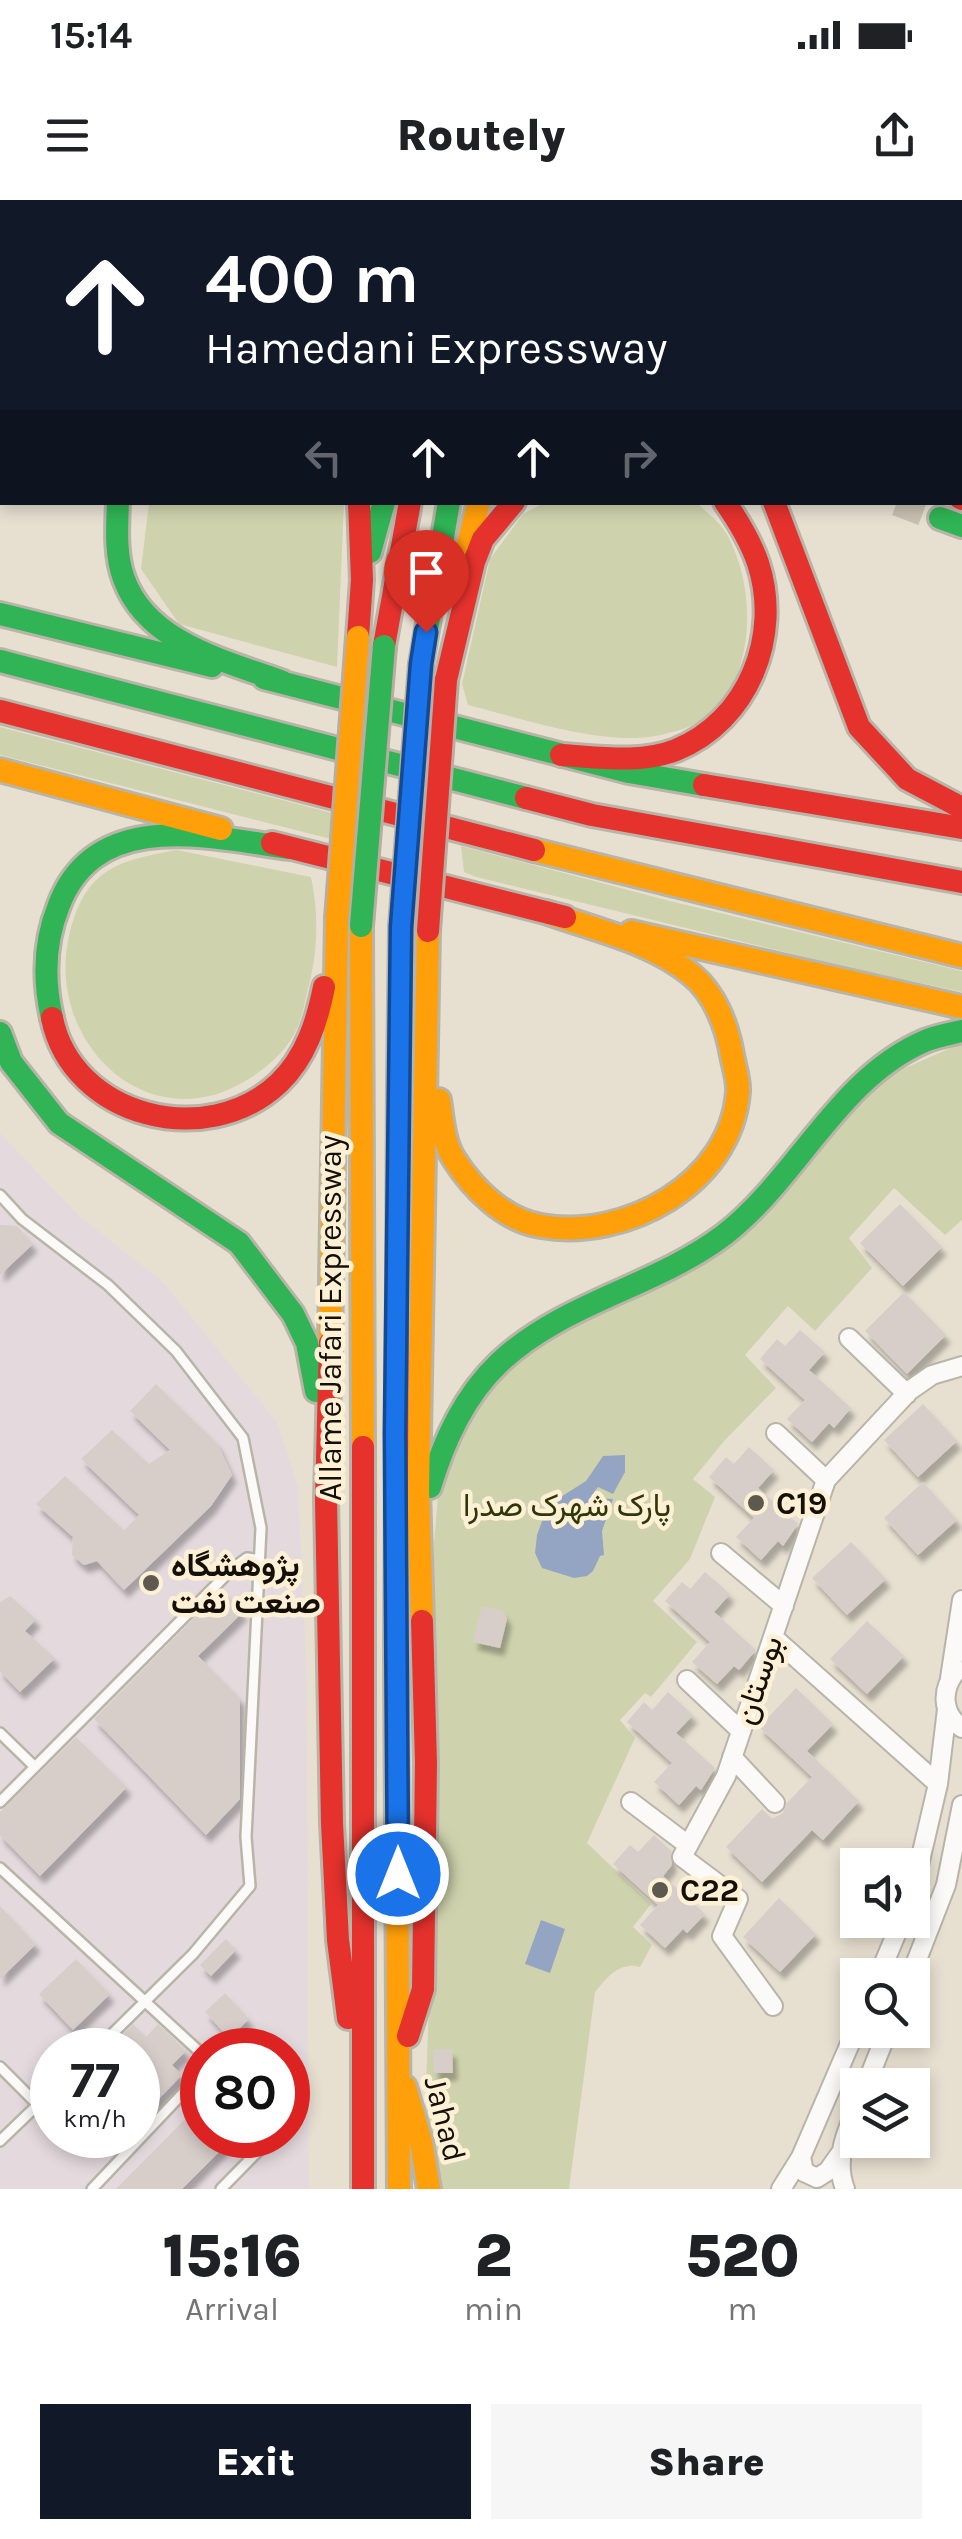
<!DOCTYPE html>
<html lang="en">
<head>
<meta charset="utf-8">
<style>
	body { margin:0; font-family:Karla,Vazirmatn,sans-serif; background:#f6f6f6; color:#202124; height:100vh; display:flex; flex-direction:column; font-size:38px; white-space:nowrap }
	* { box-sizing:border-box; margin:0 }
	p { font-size:32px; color:#757577 }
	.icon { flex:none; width:55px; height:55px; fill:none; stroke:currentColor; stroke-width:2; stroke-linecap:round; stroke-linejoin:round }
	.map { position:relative; height:1989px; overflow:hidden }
	.drawer { display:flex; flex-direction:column; background:#fff; flex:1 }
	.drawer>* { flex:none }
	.guide { position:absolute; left:0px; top:0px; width:962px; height:305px; box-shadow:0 5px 15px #0003; background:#111827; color:#fff; overflow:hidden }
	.tools { position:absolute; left:840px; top:1648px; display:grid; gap:20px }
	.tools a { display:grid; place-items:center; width:90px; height:90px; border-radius:0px; background:#fff; box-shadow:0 5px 15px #0003; font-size:50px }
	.speed { position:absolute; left:30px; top:1828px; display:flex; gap:20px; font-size:50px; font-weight:700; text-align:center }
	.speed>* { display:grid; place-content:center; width:130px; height:130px; border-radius:50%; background:#fff; box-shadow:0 5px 15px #0003; line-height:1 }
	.speed small { font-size:25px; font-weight:400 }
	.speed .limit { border:15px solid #d22; background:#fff; color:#111 }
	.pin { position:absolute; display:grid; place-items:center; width:85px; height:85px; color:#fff; margin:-102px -42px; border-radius:50% 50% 50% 0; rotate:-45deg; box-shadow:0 0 10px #0007 }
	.pin .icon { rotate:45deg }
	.me { position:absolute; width:110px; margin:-55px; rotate:0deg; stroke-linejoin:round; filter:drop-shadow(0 0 8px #0008) }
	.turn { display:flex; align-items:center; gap:35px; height:210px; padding:0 40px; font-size:45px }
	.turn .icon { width:130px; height:130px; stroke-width:2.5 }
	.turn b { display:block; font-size:70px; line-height:85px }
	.lanes { display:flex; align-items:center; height:95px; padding:0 40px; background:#0003; justify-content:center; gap:50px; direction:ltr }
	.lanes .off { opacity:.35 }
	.eta { display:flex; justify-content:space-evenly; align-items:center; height:170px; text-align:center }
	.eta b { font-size:60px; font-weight:800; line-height:70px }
	.action { display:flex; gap:20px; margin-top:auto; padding:20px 40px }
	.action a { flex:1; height:115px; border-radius:0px; background:#111827; color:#fff; font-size:40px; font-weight:800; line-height:115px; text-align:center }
	.action a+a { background:#f6f6f6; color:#202124 }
	.status { display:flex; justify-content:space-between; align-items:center; height:70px; padding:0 50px; background:#fff; direction:ltr }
	.status svg { height:28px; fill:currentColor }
	header { display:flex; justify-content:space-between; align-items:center; height:130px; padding:0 40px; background:#fff; font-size:45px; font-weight:800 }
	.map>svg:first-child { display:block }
	.education { fill:#e4dade; fill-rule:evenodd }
	.green { fill:#cfd3ad }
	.water { fill:#94a5c3 }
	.building { fill:#d7ceca; filter:url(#shadow) }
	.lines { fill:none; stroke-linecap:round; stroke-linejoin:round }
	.primary-tunnel { stroke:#c8c1b3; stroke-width:28; stroke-dasharray:28 14; stroke-linecap:butt }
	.lane-casing { stroke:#b9b4a8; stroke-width:14 }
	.street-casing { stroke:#b9b4a8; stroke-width:22 }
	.fast-casing { stroke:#b9b4a8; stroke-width:28 }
	.slow-casing { stroke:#b9b4a8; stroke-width:28 }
	.jam-casing { stroke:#b9b4a8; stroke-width:28 }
	.lane { stroke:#fbfaf8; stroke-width:9 }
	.street { stroke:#fbfaf8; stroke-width:18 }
	.fast { stroke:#30b455; stroke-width:22 }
	.slow { stroke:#ff9f0a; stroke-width:22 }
	.jam { stroke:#e5322d; stroke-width:22 }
	.fast-bridge-casing { stroke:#b9aca1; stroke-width:28; stroke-linecap:butt }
	.slow-bridge-casing { stroke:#b9aca1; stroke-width:28; stroke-linecap:butt }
	.jam-bridge-casing { stroke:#b9aca1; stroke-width:28; stroke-linecap:butt }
	.fast-bridge { stroke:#30b455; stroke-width:22 }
	.slow-bridge { stroke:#ff9f0a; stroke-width:22 }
	.jam-bridge { stroke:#e5322d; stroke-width:22 }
	.route-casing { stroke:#114b97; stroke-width:25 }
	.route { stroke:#1a73e8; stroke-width:18 }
	.poi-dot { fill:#5e594e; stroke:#fef0d5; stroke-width:4 }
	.labels { text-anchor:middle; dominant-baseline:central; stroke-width:9; stroke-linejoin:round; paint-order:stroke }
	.street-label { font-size:32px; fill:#151007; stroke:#fef0d5 }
	.poi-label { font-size:32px; font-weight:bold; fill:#151007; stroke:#fef0d5; text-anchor:start }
	.park-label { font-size:32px; fill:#2e3708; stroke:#fef0d5 }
</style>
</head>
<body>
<div class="status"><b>15:14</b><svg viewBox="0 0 49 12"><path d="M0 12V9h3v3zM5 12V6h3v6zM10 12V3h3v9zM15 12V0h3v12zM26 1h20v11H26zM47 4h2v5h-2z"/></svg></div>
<header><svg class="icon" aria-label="menu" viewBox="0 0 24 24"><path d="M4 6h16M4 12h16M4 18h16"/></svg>Routely<svg class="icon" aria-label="share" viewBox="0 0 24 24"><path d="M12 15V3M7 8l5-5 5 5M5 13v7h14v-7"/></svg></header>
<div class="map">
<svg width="962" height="1989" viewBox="0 0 962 1989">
	<defs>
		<filter id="shadow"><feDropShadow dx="4.5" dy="8" stdDeviation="2.5" flood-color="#0004"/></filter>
	</defs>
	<rect width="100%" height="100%" fill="#e7e0d1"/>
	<!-- education -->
	<path class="education" d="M0,933L78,1015L163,1082L277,1222L298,1287L307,1480L309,1989H0ZM52,1850H138V1935H52ZM202,1850H288V1935H202Z"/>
	<!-- green -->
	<path class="green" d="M149,303H344L337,467L179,424L141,369Z
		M544,303H697C707,313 721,323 728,336C755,388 757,469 711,514C699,526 671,533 655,536C603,546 519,518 468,505L462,484L490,359L523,314Z
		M0,527L336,614L335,640L0,555Z
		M461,646L670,701L962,771V792L854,769L476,677L464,672Z
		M177,650L311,677C319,714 318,752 308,789C305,801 303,814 298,826C289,849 267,868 247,880C147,942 45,841 69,736C85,669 116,661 177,650Z
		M962,843V1020L945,1035L894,988L849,1038L872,1068L815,1131L788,1106L745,1155L776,1188L725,1240L693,1279L715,1297L690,1359L653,1401L697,1442L651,1497L645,1493L620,1520L635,1538L587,1643L651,1704L633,1727L652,1745L640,1767C619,1761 607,1778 595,1792L569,1989H433L425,1914L434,1665V1344L438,1295L456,1234L528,1148L638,1097L873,887L905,868Z"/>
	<!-- water -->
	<path class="water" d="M625,1255V1272L613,1294L598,1287L594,1292L596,1298L613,1299L602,1331L604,1355L600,1356L593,1371L587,1376L574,1378L542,1368L535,1353L537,1335L548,1305L586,1281L603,1256Z
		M541,1720L565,1729L550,1773L525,1764Z"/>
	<!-- building -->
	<path class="building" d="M900,1004L942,1047L903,1086L860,1043Z
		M0,1025L17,1026L33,1044L0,1075Z
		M904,1092L946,1135L907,1174L865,1131Z
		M800,1130L825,1152L809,1170L851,1208L834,1228L829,1223L812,1242L787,1219L805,1200L760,1159L777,1139L785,1146Z
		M156,1184L217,1243L232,1275L211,1306L124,1390L97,1361L84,1365L72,1355L73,1337L36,1304L65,1276L124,1330L139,1315L81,1259L112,1230L149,1264L170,1250L130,1211Z
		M923,1204L957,1241L918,1277L884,1240Z
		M749,1247L774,1270L758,1288L798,1324L783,1346L778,1341L761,1360L736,1337L754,1318L709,1277L726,1257L734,1264Z
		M923,1282L957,1320L918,1355L884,1318Z
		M851,1342L886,1379L847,1415L812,1378Z
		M705,1372L730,1394L714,1412L756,1450L739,1470L734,1466L717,1484L692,1462L710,1442L665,1401L682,1382L690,1389Z
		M222,1390L243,1412L198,1456L240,1498V1599L206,1635L94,1519Z
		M10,1396L36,1419L25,1431L55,1458L20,1492L0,1471V1402Z
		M482,1406L503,1411L507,1419L500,1448L473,1442Z
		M867,1421L904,1456L867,1494L830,1459Z
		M796,1488L833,1524L807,1551L859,1601L823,1640L812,1630L762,1682L726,1647L762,1609L772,1619L783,1613L787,1603L812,1577L759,1527Z
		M668,1492L693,1515L676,1533L715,1568L701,1590L696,1586L679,1605L654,1582L672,1563L627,1522L644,1502L652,1510Z
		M76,1537L127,1587L40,1676L0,1635V1612Z
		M654,1635L671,1651L672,1665L663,1676L705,1714L687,1733L683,1729L665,1748L640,1725L658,1705L613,1664L630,1645L638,1652Z
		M779,1698L816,1734L780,1772L743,1737Z
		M0,1706L36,1744L0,1779Z
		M226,1739L236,1750L211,1776L200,1765Z
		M76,1759L110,1794L73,1830L39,1794Z
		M225,1793L249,1819L229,1838L205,1812Z
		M133,1824L146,1837L158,1824L186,1851L172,1865L182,1875L138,1920V1850H108Z
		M452,1849L453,1873H434L433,1850Z
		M202,1902V1935H236L182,1989H116Z"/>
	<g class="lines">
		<!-- primary-tunnel -->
		<path class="primary-tunnel" d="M85,0L92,2
			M152,0L159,2
			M897,302L940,318"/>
		<!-- lane casing -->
		<g class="lane-casing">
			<path id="lane" d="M0,995L22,1019L108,1085L176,1151L243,1238L261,1328L246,1637L250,1686L193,1754L96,1850
				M0,1533L35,1567
				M0,1602L233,1368L247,1358L260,1360
				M0,1668L202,1854
				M0,1867L38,1905
				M0,1941L52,1891
				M92,1989L202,1873
				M221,1989L267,1942V1935"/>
		</g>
		<!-- street casing -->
		<g class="street-casing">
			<path id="street" d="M627,0L628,2
				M849,1138L907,1194
				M776,1233L826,1280
				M721,1353L784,1406
				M773,1437L938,1584
				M957,1470C941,1489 941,1513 962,1528
				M950,1478L962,1400
				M687,1480L741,1531
				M732,1557L775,1603
				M631,1602L688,1645
				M912,1695L938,1584L947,1509
				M879,1775L902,1720
				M911,1775L946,1685L962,1605
				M773,1806L722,1736L738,1699L682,1657L726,1576L826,1280L909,1191L932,1175L962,1166
				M866,1885L888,1830
				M801,1957L804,1972L817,1978L828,1971L840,1954
				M781,1989L801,1957L858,1825
				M845,1989C834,1960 846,1932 858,1905"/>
		</g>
		<!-- fast casing -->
		<g class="fast-casing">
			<path id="fast" d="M498,2L499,0
				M0,283L2,281
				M118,302C117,328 115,355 124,379C147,443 226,461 283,482
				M940,318L962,326
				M370,352L384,302
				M0,414L212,466
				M0,461L526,598
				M421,464L449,302
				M264,478L629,572L704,585
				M52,818C43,779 44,742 59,705C96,608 210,637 289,648
				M0,833L11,862L59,923L239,1043L293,1114L307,1143L316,1191
				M399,882L401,727
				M430,1287C444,1241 464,1196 500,1162C564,1102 655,1087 724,1035C797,979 838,878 925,841C937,836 950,834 962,831"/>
		</g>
		<!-- slow casing -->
		<g class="slow-casing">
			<path id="slow" d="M565,0V2
				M466,352L479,302
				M0,570L221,629
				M534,650L962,756
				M361,726L363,1247
				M631,732L962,807
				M439,900C442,919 443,942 454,959C473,989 504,1020 541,1026C625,1041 731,984 738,892C739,881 734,866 732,855C727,826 715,794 692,775C651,741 595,730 546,712
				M330,1143L337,719
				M422,1421L418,1290L428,731
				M396,1458L399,1989
				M405,1887L421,1942L429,1989"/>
		</g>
		<!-- jam casing -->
		<g class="jam-casing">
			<path id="jam" d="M596,0V2
				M431,2L432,0
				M465,2L466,0
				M535,2L536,0
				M960,298L962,299
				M774,302L859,527L907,579L962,608
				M358,437L362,380L359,302
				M384,446L410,302
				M446,480L474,362L483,339L514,302
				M0,511L534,650
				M561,555C598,557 641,564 676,550C748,521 782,436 758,363C750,340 739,322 725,302
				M704,585L962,628
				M526,598L592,615L962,682
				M272,643L565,717
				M52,818C72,917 207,951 279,883C306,857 317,822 324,787
				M330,1143L326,1299L332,1623L338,1740L348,1818
				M363,1247V1989
				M396,1458L399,882
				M408,1836L423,1789L426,1563L422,1421"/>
		</g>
		<!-- lane -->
		<use href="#lane" class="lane"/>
		<!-- street -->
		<use href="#street" class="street"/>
		<!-- fast -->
		<use href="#fast" class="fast"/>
		<!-- slow -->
		<use href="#slow" class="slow"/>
		<!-- jam -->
		<use href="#jam" class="jam"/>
		<!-- fast-bridge casing -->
		<g class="fast-bridge-casing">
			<path id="fast-bridge" d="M361,726L384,446"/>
		</g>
		<!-- slow-bridge casing -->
		<g class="slow-bridge-casing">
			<path id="slow-bridge" d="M337,719L358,437
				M401,727L421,464"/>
		</g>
		<!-- jam-bridge casing -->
		<g class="jam-bridge-casing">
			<path id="jam-bridge" d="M428,731L446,480"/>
		</g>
		<!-- fast-bridge -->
		<use href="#fast-bridge" class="fast-bridge"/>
		<!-- slow-bridge -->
		<use href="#slow-bridge" class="slow-bridge"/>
		<!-- jam-bridge -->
		<use href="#jam-bridge" class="jam-bridge"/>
	</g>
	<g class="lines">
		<!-- route casing -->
		<g class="route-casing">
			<path id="route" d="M398,1674L395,1233L401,727L421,464L426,432"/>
		</g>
		<!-- route -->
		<use href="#route" class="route"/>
	</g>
	<!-- markers -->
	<g class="poi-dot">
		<circle cx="756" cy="1303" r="10"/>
		<circle cx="151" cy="1383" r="10"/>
		<circle cx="660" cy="1690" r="10"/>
	</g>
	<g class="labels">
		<!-- street labels -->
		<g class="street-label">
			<text transform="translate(330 1118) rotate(-90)">Allame Jafari Expressway</text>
			<text transform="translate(758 1480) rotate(-71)">بوستان</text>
			<text transform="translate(445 1919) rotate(76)">Jahad</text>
		</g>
		<!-- poi labels -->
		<g class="poi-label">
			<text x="776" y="1303">C19</text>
			<text x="171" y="1365">پژوهشگاه<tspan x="171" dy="37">صنعت نفت</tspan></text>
			<text x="680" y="1690">C22</text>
		</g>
		<!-- park labels -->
		<g class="park-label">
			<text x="567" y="1305">پارک شهرک صدرا</text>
		</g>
	</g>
</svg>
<div class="tools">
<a><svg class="icon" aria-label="sound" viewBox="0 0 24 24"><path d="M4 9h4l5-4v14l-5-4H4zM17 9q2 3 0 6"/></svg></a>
<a><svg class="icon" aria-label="search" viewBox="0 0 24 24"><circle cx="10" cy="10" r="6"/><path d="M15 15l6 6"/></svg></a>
<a><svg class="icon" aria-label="layers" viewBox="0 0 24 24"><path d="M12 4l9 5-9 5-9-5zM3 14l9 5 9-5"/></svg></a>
</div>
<div class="speed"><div>77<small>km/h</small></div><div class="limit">80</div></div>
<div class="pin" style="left:426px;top:432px;background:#d93025"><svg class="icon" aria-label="arrive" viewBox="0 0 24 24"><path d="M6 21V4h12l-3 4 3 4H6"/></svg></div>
<svg class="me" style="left:398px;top:1674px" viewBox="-20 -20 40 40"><circle r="17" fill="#1a73e8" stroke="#fff" stroke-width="3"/><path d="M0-11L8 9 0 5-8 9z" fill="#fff"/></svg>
<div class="guide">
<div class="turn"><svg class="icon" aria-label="ahead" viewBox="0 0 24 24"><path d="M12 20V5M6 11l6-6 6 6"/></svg><div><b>400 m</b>Hamedani Expressway</div></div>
<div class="lanes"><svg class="icon off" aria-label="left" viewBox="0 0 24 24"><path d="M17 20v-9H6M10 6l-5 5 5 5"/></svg><svg class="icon" aria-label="ahead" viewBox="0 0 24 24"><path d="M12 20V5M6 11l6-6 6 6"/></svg><svg class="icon" aria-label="ahead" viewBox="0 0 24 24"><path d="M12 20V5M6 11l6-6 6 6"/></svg><svg class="icon off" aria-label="right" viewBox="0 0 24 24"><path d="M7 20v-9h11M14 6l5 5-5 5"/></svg></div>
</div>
</div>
<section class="drawer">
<div class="eta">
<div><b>15:16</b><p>Arrival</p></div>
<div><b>2</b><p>min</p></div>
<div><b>520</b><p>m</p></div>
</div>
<div class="action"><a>Exit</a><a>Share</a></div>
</section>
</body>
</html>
